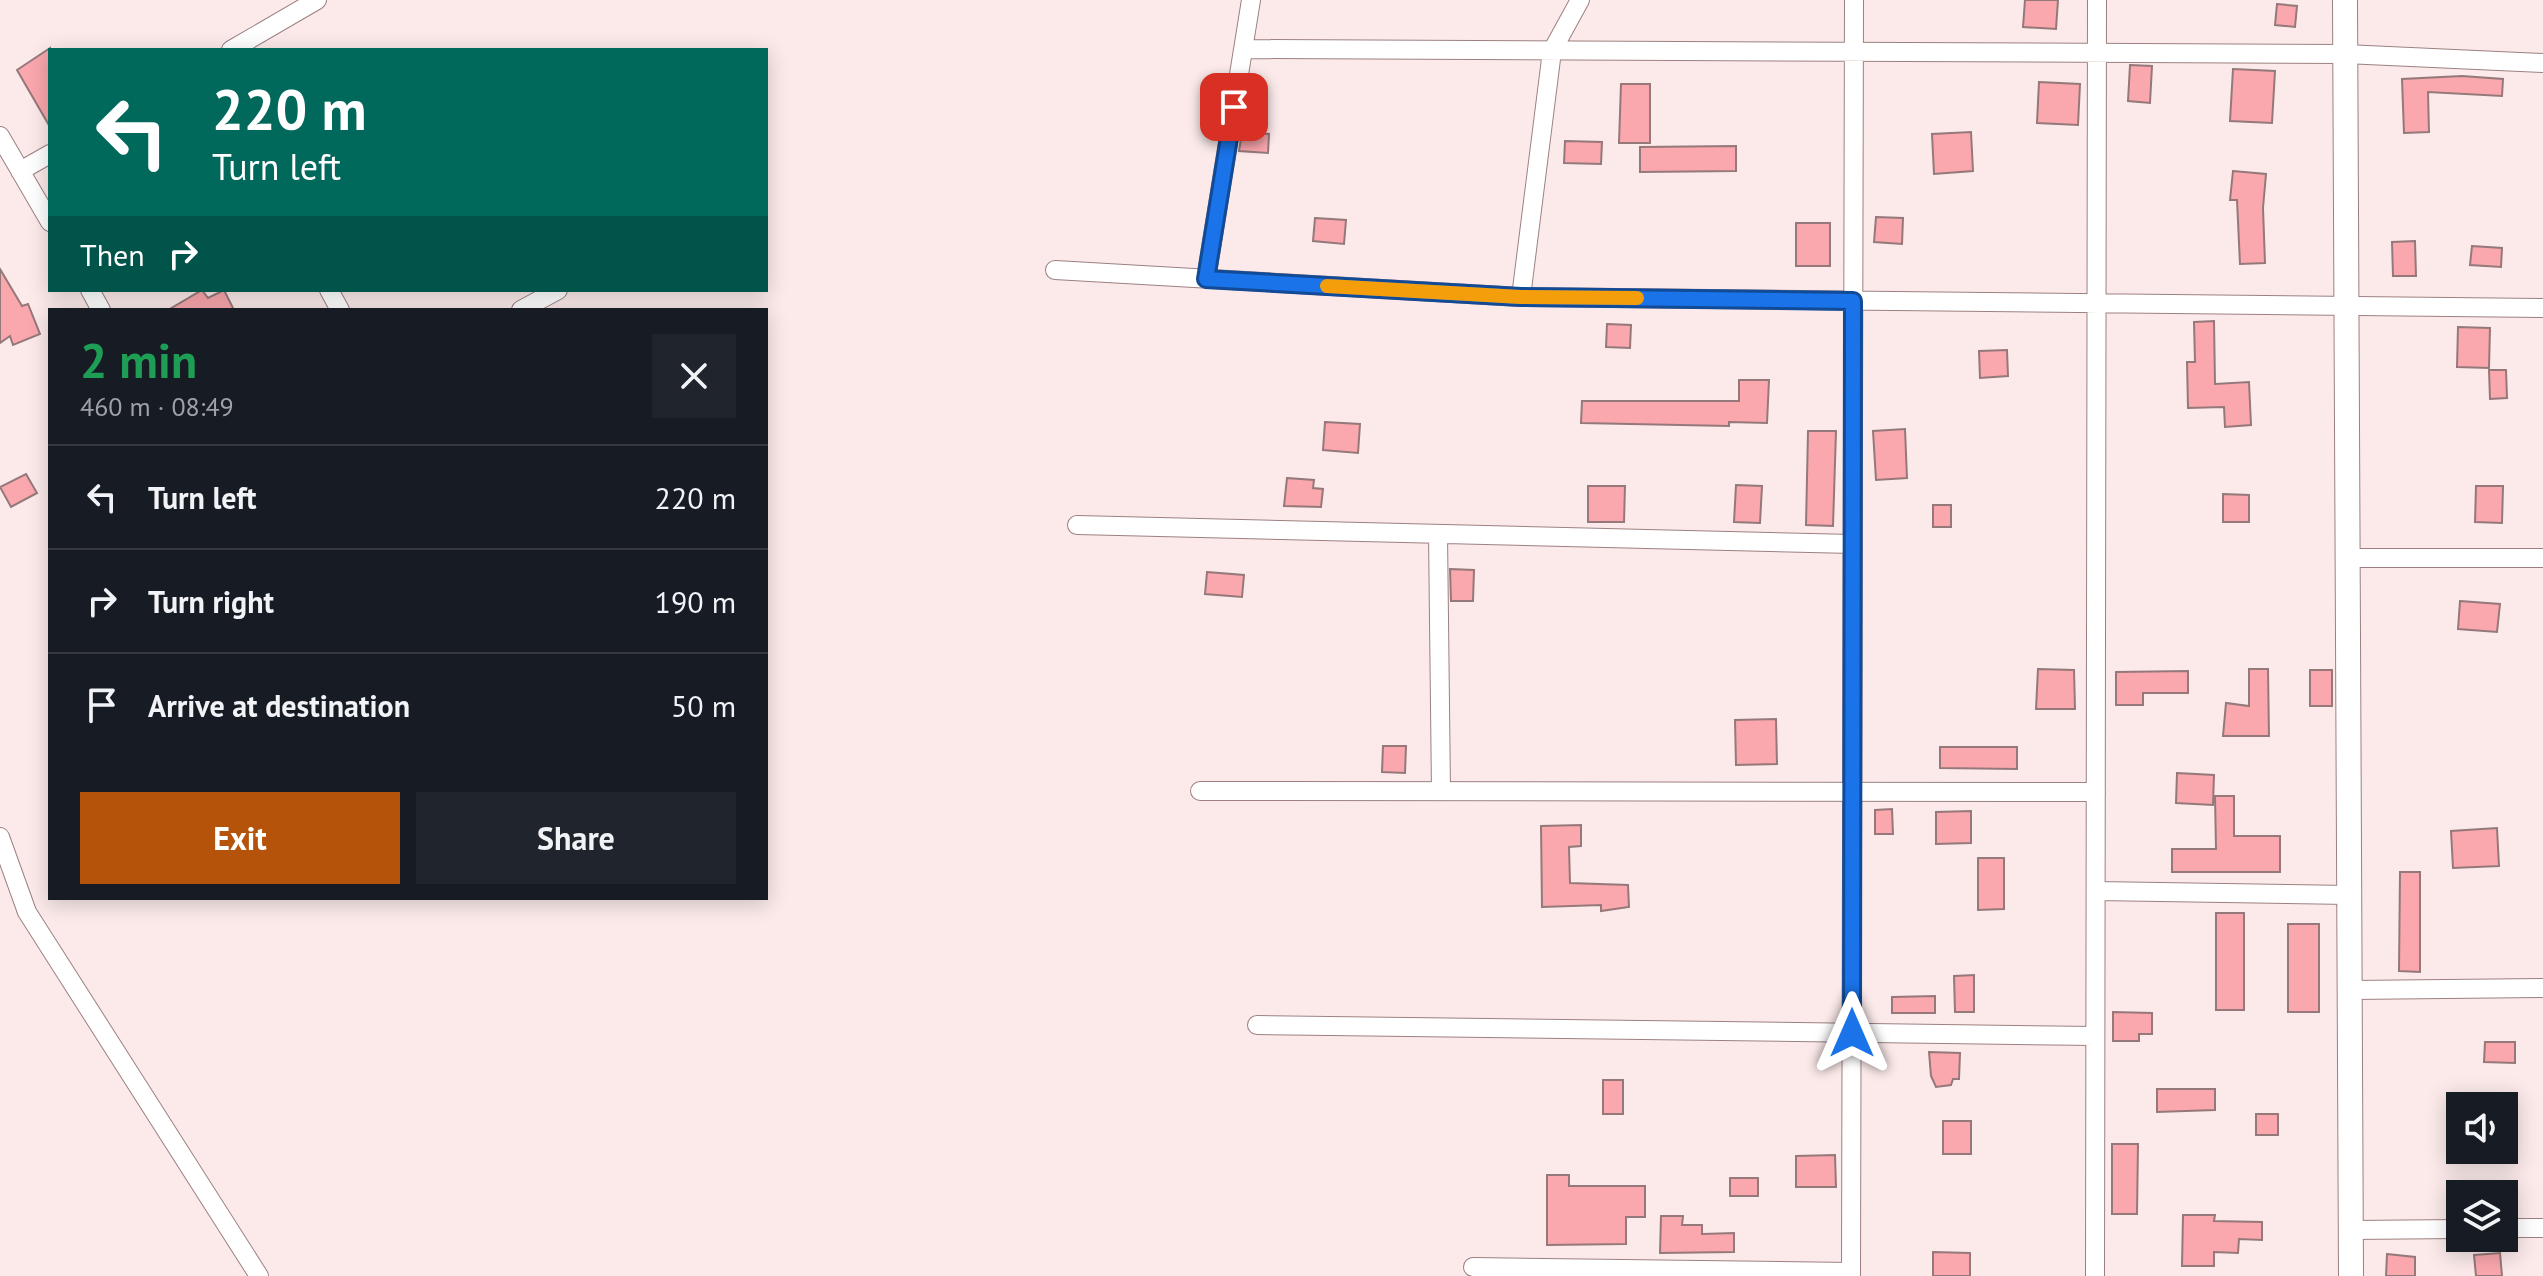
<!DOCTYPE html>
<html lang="en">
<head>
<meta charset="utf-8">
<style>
	body { margin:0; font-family:"PT Sans",sans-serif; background:#20242c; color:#f1f3f6; height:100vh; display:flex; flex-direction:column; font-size:30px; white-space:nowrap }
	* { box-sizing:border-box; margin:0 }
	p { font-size:26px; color:#9ea1a6 }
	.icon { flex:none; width:44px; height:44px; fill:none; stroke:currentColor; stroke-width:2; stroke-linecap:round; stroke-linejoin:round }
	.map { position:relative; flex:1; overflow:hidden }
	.side { position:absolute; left:48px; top:308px; width:720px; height:592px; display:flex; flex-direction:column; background:#171b24; border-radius:0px; box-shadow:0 4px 20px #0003 }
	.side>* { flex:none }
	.top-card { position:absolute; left:48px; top:48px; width:720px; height:244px; border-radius:0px; box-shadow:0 4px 20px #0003; background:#00695c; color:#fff; overflow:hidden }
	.fabs { position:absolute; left:2446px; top:1092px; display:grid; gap:16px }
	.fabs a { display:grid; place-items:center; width:72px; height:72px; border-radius:0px; background:#171b24; box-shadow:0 4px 20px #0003; font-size:40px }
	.pin { position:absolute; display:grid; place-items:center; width:68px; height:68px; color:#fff; margin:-34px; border-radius:16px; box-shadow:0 4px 12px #0006 }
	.me { position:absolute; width:88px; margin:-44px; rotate:0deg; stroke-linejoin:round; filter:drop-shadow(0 0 6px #0008) }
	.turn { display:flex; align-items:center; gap:28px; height:168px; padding:0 32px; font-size:36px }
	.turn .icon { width:104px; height:104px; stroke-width:2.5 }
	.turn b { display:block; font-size:56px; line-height:68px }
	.then { display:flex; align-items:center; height:76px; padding:0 32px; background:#0003; gap:16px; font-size:30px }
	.round { display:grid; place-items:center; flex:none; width:84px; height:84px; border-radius:0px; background:#20242c }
	.headline { display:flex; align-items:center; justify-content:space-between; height:136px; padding:0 32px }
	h1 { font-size:48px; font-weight:700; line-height:60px; color:#1e9e55 }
	.button { display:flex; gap:16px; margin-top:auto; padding:16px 32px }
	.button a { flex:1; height:92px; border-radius:0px; background:#b45309; color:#fff; font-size:32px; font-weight:700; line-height:92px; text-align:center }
	.button a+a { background:#20242c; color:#f1f3f6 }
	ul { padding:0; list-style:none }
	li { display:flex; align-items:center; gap:24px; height:104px; padding:0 32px; border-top:2px solid #363941 }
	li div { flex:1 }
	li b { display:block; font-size:30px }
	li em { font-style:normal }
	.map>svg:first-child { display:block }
	.building { fill:#faa7ad; stroke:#95797a; stroke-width:2 }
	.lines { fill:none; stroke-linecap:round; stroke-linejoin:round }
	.minor-casing { stroke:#9c8081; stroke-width:20 }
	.secondary-casing { stroke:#9c8081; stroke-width:26 }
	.minor { stroke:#fff; stroke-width:18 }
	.secondary { stroke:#fff; stroke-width:24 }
	.route-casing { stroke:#114b97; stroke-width:20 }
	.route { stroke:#1a73e8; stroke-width:14 }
	.slow { stroke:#f59e0b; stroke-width:14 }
</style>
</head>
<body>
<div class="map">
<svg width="2543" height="1276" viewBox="0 0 2543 1276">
	<rect width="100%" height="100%" fill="#fceaea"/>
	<!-- building -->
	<path class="building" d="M2025,0H2058L2056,29L2023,27Z
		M2277,4L2297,6L2295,27L2275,25Z
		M50,48V127L17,70Z
		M2130,65L2152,66L2150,103L2128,101Z
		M2233,69L2275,71L2272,123L2230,121Z
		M2462,76L2503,79L2502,96L2428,92L2429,132L2404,133L2402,79Z
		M2039,82L2080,84L2078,125L2037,123Z
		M1621,84H1650V143H1619Z
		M1244,121L1259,122L1258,133L1269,134L1268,153L1239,151Z
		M1971,132L1973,171L1934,174L1932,134Z
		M1565,141L1602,142L1601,164L1564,163Z
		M1736,146V171L1640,172V147Z
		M2233,171L2266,174L2263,208L2265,263L2240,264L2237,200H2230Z
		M1876,217L1903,218L1902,244L1874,242Z
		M1315,218L1346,220L1344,244L1313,241Z
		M1796,223H1830V266H1796Z
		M2415,241L2416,276H2393L2392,242Z
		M2472,246L2502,248L2501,267L2470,265Z
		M0,269L22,306L28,304L40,334L13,345L10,336L0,343Z
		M202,290L208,298L224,290L234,310H168Z
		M2214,321L2215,384L2249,382L2251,425L2225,427L2224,407L2188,408L2187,362H2195L2194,322Z
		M1607,324L1631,325L1630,348L1606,347Z
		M2458,327L2490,328L2489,368L2457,367Z
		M2007,350L2008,376L1980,378L1979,351Z
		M2489,370H2506L2507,398L2490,399Z
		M1739,380H1769L1767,423L1729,422V426L1581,423L1582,401H1739Z
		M1325,422L1360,424L1358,453L1323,450Z
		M1905,429L1907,478L1876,480L1873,431Z
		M1808,431H1836L1833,526L1806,525Z
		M26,474L37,493L11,507L0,487Z
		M1287,478L1314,480L1313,488L1323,489L1321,507L1284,506Z
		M1736,485L1762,486L1760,523L1734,522Z
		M1588,486H1625L1624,522H1588Z
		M2476,486H2503L2502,523L2475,522Z
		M2223,494L2249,495V522H2223Z
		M1933,505H1951V527H1933Z
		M1450,569L1474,570L1473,601H1451Z
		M1207,572L1244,575L1242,597L1205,594Z
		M2460,601L2500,604L2497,632L2458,629Z
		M2038,669L2074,670L2075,709H2036Z
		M2249,669H2268L2269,736H2223L2226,703L2249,706Z
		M2310,670H2332V706H2310Z
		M2188,671V693H2143V705H2116V672Z
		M1776,719L1777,764L1736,765L1735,720Z
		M1383,746H1406L1405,773L1382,772Z
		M1940,747H2017V769L1940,768Z
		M2177,773L2214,775L2213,805L2176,803Z
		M2215,796H2234V836H2280V872H2172V849H2216Z
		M1892,809L1893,834H1875V810Z
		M1971,811V843L1936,844V812Z
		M1581,825V846L1569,847L1570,883L1628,885L1629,907L1601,911V905L1542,907L1541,826Z
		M2497,828L2499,866L2453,868L2451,831Z
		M1978,858H2004V909L1978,910Z
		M2400,872H2420V972L2399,971Z
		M2216,913H2244V1010H2216Z
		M2288,924H2319V1012H2288Z
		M1974,975V1012H1955L1954,976Z
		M1935,996V1013H1892V997Z
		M2113,1012L2152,1013V1034H2139V1041H2113Z
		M2485,1042H2515V1063L2484,1062Z
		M1929,1052L1960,1053L1959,1079H1953L1951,1085L1936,1087L1931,1076Z
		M1603,1080H1623V1114H1603Z
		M2157,1089H2215V1110L2157,1112Z
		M2256,1114H2278V1135H2256Z
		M1943,1121H1971V1154H1943Z
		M2112,1144H2138L2137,1214H2112Z
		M1835,1155L1836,1187H1796V1156Z
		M1547,1175H1569V1186H1645V1217H1626V1244L1547,1245Z
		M1730,1178H1758V1196H1730Z
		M2183,1215H2215L2214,1221L2262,1222V1240L2239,1239L2238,1253L2214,1252V1266H2182Z
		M1661,1216H1683L1682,1225H1702V1234L1734,1233V1252L1660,1253Z
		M1933,1252L1970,1253V1276H1933Z
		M2500,1253L2502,1276H2476L2474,1255Z
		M2387,1254L2415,1257V1276H2386Z"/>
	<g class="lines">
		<!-- minor casing -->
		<g class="minor-casing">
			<path id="minor" d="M1243,49L2345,54L2543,63
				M231,50L317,0
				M0,136L50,222
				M20,171L50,154
				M1055,270L1521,297L2543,308
				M1206,279L1251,0
				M90,290L101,310
				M329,290L340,310
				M1521,297L1552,51L1580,0
				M521,310L558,290
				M1077,525L1853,544
				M1438,534L1441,791
				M2348,558H2543
				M1200,791L2096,792
				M0,837L27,912L259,1276
				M2096,891L2349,895
				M2350,990L2543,988
				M1257,1025L2095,1036
				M2504,1228H2543
				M2351,1230L2460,1229
				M1473,1267L1851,1272
				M1851,1276L1854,0
				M2095,1276L2097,0"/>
		</g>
		<!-- secondary casing -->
		<g class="secondary-casing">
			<path id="secondary" d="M2345,0L2351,1276"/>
		</g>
		<!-- minor -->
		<use href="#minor" class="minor"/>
		<!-- secondary -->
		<use href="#secondary" class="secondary"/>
	</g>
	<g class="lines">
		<!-- route casing -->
		<g class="route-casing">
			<path id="route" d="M1234,107L1206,279L1521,297L1853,301L1852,1033"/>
		</g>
		<!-- route -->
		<use href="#route" class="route"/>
		<!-- slow -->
		<path class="slow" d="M1327,286L1521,297L1637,298"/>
	</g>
</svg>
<div class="fabs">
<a><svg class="icon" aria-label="sound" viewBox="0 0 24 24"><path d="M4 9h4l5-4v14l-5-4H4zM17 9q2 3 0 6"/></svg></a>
<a><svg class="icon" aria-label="layers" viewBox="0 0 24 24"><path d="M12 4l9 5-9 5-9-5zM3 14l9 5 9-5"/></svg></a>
</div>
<div class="pin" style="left:1234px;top:107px;background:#d93025"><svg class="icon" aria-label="arrive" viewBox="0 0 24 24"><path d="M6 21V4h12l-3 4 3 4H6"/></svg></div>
<svg class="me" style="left:1852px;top:1033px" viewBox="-20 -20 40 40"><path d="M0-17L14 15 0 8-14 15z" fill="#1a73e8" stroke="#fff" stroke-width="4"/></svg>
<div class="top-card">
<div class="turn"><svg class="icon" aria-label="left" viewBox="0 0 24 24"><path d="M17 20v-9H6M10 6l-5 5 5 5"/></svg><div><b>220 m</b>Turn left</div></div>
<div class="then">Then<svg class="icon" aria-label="right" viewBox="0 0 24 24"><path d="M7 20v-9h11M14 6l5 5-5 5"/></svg></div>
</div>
<section class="side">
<div class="headline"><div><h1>2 min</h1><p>460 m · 08:49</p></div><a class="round"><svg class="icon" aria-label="close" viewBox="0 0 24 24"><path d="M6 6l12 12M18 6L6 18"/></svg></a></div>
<ul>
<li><svg class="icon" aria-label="left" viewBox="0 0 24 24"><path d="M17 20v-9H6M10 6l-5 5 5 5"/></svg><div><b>Turn left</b></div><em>220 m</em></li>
<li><svg class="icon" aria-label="right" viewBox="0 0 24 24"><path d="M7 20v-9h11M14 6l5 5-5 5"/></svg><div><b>Turn right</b></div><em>190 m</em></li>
<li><svg class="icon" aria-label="arrive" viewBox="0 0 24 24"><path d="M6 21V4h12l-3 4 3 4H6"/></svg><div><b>Arrive at destination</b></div><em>50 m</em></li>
</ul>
<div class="button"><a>Exit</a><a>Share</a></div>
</section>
</div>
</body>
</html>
